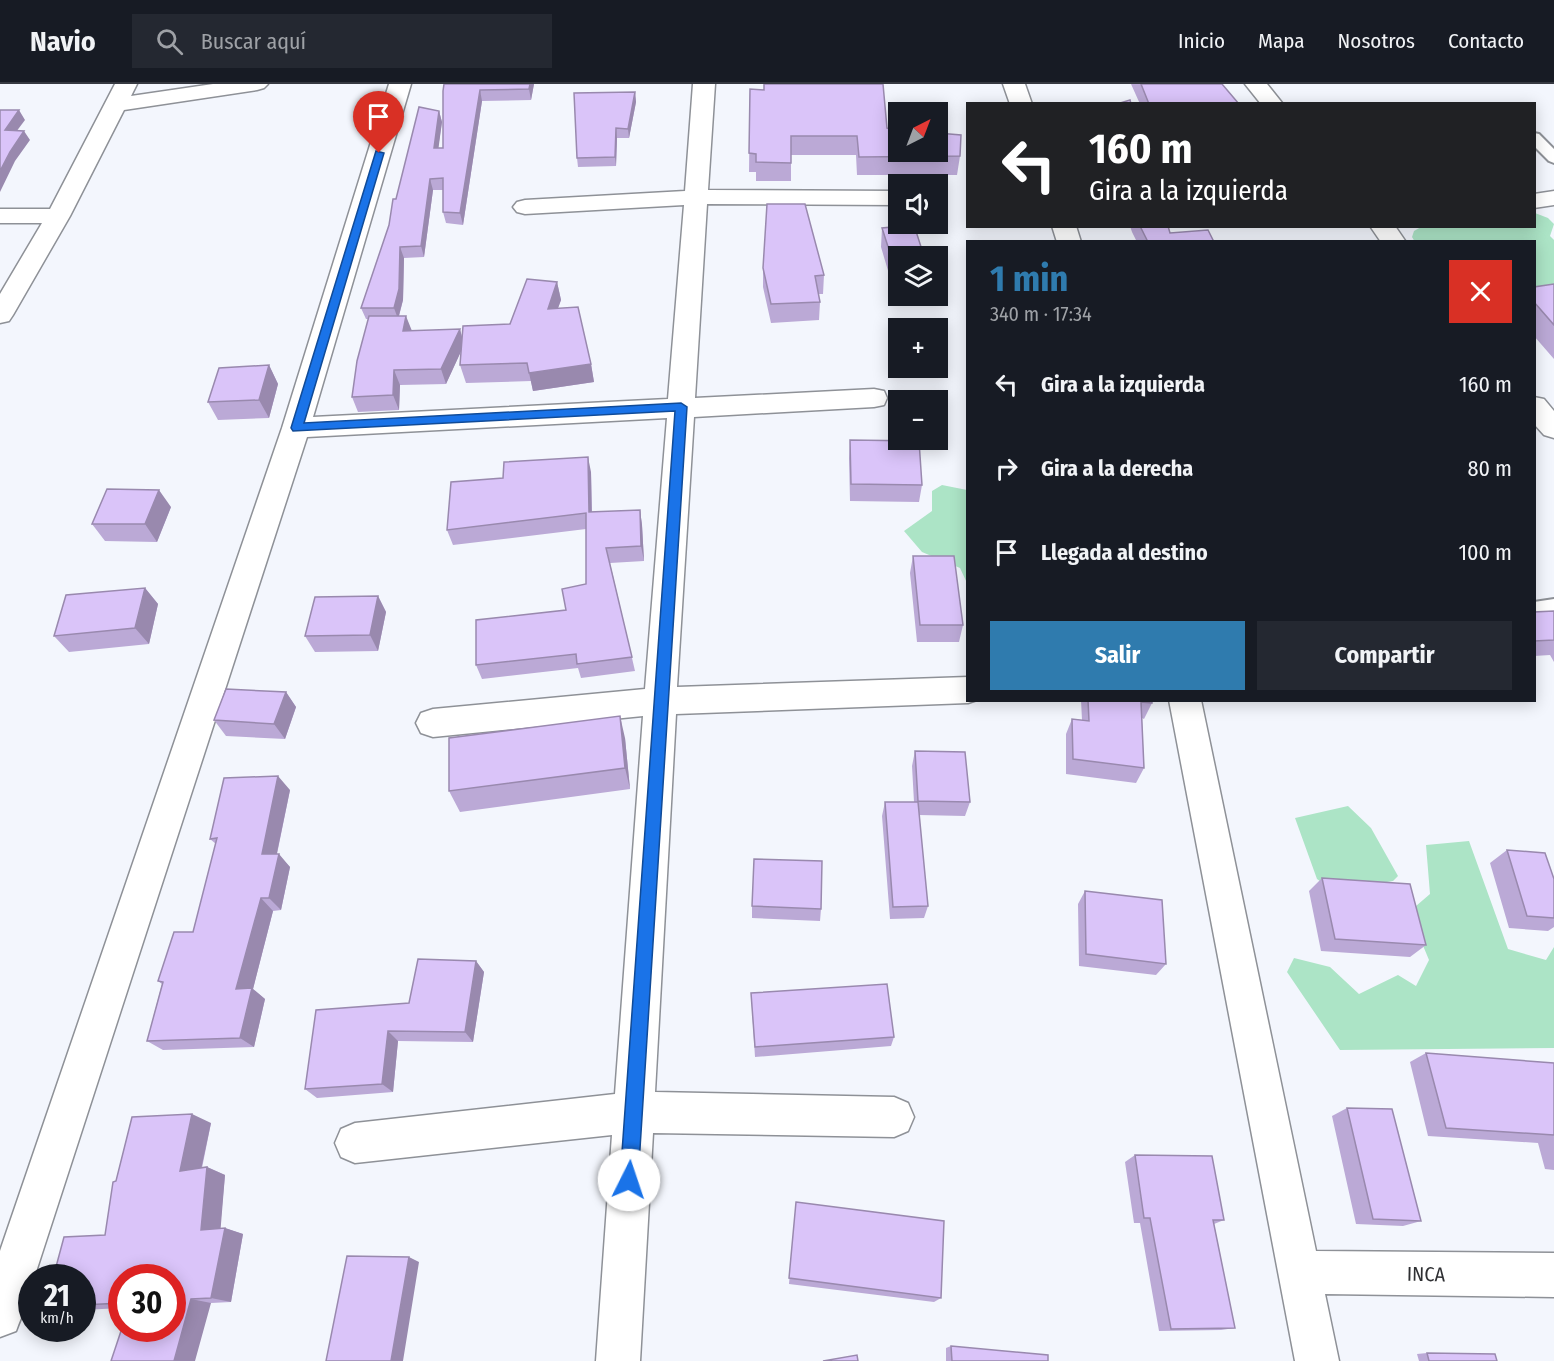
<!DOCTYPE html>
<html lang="es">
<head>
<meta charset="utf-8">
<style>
	body { margin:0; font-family:"Fira Sans Condensed",sans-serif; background:#242831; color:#f1f3f6; height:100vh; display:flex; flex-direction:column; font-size:22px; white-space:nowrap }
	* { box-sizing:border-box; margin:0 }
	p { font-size:20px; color:#9ea1a6 }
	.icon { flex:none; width:33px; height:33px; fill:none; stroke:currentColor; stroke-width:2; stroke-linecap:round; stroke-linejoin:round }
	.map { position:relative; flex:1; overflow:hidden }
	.panel { position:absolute; left:966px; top:156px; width:570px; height:462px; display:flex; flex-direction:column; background:#171b24; border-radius:0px; box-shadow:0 3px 15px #0003 }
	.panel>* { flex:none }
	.banner { position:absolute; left:966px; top:18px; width:570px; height:126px; border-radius:0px; box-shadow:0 3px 15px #0003; background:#202124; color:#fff; overflow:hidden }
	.needle { width:39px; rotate:42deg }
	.fabs { position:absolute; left:888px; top:18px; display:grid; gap:12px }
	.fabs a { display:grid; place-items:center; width:60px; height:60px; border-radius:0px; background:#171b24; box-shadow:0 3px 15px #0003; font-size:30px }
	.speed { position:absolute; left:18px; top:1180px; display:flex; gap:12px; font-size:30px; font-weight:700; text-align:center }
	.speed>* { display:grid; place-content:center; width:78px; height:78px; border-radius:50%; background:#171b24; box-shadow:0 3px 15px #0003; line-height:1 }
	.speed small { font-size:15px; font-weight:400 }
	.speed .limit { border:9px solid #d22; background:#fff; color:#111 }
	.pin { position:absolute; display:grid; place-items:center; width:51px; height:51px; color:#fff; margin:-62px -26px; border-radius:50% 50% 50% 0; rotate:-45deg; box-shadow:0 0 6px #0007 }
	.pin .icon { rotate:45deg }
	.me { position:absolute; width:66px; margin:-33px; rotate:4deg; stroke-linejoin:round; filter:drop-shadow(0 0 4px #0008) }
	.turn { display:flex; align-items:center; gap:21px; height:126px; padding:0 24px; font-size:27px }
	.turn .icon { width:78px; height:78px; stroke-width:2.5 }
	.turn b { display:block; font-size:42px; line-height:51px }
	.round { display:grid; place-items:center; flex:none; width:63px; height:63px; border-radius:0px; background:#242831 }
	.headline { display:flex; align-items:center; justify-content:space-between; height:102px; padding:0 24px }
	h1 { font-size:36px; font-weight:700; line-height:45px; color:#2f7bae }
	.primary-button { display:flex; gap:12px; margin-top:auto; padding:12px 24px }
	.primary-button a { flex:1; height:69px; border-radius:0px; background:#2f7bae; color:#fff; font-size:24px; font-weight:700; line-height:69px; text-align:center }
	.primary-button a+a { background:#242831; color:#f1f3f6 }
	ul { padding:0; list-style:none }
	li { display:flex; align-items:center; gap:18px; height:84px; padding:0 24px }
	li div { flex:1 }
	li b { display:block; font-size:22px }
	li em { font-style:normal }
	header { display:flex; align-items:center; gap:36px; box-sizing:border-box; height:84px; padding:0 30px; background:#171b24; border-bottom:2px solid #363941 }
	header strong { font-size:28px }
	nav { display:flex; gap:33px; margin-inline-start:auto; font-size:21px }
	.search { width:420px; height:54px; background:#242831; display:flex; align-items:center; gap:15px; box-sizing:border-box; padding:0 21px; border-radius:0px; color:#9ea1a6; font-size:22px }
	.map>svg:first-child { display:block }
	.green { fill:#ace4c6 }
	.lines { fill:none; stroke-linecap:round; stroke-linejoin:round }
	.service-casing { stroke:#8e9197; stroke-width:4 }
	.minor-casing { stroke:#8e9197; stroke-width:3 }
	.service { fill:#fff; fill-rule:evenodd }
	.minor { fill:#fff; fill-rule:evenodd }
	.wall { fill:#bba9d6 }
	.shaded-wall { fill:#9989ae }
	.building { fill:#dac4f9; stroke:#9989ae; stroke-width:1.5 }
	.route { fill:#1a73e8; stroke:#114b97; stroke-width:1.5 }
	.labels { text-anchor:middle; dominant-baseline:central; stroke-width:6; stroke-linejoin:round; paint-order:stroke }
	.near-street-label { font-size:20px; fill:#2e2f32; stroke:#fff }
</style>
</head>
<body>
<header>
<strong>Navio</strong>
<div class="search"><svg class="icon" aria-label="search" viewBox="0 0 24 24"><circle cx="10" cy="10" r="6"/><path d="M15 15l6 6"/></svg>Buscar aquí</div>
<nav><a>Inicio</a><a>Mapa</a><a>Nosotros</a><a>Contacto</a></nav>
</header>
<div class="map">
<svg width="1554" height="1277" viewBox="0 0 1554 1277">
	<rect width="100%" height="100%" fill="#f3f6fd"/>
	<!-- green -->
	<path class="green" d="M1535,129L1548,134L1554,140L1550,152L1554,156V208L1535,205L1534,158H1415L1412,153L1414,147L1421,143L1534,142Z
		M942,401L967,406V499L960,484L922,468L904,447L932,427V407Z
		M1348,722L1371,744L1398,792L1393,797L1334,807L1317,795L1295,734Z
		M1469,757L1508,865L1546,876L1554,863V964L1340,966L1287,888L1294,874L1330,883L1359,910L1398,891L1416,902L1429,876L1409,828L1430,810L1426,761Z"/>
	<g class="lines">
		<!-- service casing -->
		<g class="service-casing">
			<path id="service" d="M1534,49L1539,50L1554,65V79L1549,77L1534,62Z
				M1554,515V531L1534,534V518Z"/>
		</g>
		<!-- minor casing -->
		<g class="minor-casing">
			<path id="minor" d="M115,0H137L131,12L213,0H268L264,4L257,6L124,26L70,132L13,231L9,237L0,239V210L42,139H0V125H50Z
				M389,0H411L313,333L668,315L684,121L525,130L517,128L513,123L517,118L525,116L685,107L693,0H715L708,106L898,107V121L707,120L695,314L874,305L884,307L887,314L884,321L874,323L694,333L677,603L968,593V616H977L968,619L676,630L655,1008L894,1013L908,1019L914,1033L908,1047L894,1053L653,1049L640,1277H596L612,1051L355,1079L341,1073L335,1059L341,1045L355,1039L615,1010L643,632L433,653L421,649L416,639L421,629L433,625L645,605L667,334L307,353L34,1194H32C32,1212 22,1230 16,1247L0,1253V1167L282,344Z
				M1003,0H1025L1032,20H1010Z
				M1245,0H1267L1283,20H1261Z
				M1554,107V121L1534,124V110Z
				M1052,142H1076L1081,158H1057Z
				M1370,142H1395L1406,158H1381Z
				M1534,313L1544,315L1554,327V354L1544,351L1534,340Z
				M1169,616H1201L1316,1167L1554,1169V1213L1325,1210L1339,1277H1295Z"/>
		</g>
		<!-- service -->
		<use href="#service" class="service"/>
		<!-- minor -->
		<use href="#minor" class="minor"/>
	</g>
	<!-- wall -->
	<path class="wall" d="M534,0L531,16L482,17L463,141L446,139L443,128V106H433L424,173L404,174L403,216L399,232L412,247L460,245L462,254L510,240L557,198L561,216L558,224L591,280L594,298L533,307L531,297L466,299L460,281L461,267L446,300L400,301L399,326L358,328L352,313L368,235H366L361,224L389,141L396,115L439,27L442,38L438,64H443V7Z
		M1131,0H1222L1239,20H1140Z
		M750,5L887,44L960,72L957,91H857L856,71H791V97H756V88H749Z
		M635,8L636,18L629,54H617L616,82L578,83L577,74Z
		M1130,142H1168L1170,149L1214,158H1137L1132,148Z
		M882,144L923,169L922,172H898V190H889L881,163Z
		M763,184L824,191L823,210H818L820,218L819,236L771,239L763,203Z
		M1554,200V275L1534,252V203Z
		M269,281L278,300L269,334L218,336L208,318Z
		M850,356L922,401L919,418L850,417L849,374Z
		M591,388L592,428L640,426L642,441L644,477L610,479L635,587L581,594L578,584L482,595L476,581L566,526L586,500V445L453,461L447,446Z
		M171,423L157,458L105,457L92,440Z
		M913,472L963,541L959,558H917L910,489Z
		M145,504L158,520L149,560L69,568L54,552Z
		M378,512L386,528L378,567L315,568L305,552Z
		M1554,527V578L1550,571L1534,572V528Z
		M286,608L296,623L285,655L226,652L214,636Z
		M1081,616H1152V619L1144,635L1142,634L1144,684L1136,699L1066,690V650L1072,635L1082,636Z
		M625,654L630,705L460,728L449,707Z
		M915,667L970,718L965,732L919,731L928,822L924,834L890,835L882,732L885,718H914L912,682Z
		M290,706L277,770L290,783L281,826L273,827L253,905L265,915L254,963L163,966L147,957L162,900L158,897L193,848L216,760L210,755Z
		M1507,766L1554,795V843L1548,847L1509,844L1490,779Z
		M1322,794L1426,861L1410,873L1321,867L1309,807Z
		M1085,807L1166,880L1156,891L1079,882L1078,820Z
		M752,822L821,825L820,837L752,834Z
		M476,877L484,888L473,958L398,957L393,1008L317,1014L305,1005L409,919Z
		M751,909L894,953L891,962L755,973Z
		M1426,969L1554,979V1086L1545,1085L1538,1059L1428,1052L1410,978Z
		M1347,1024L1421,1137L1403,1142L1356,1140L1332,1032Z
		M211,1039L202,1084L207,1083L225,1091L220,1144H225L243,1150L231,1218L211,1219L172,1245L122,1194V1224L82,1226V1194L105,1151L116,1097Z
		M1135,1071L1224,1136L1214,1140L1235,1244L1221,1246L1159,1247L1140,1139H1134L1125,1078Z
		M796,1118L941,1214L934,1218L789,1200Z
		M951,1262L1048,1277H946V1264Z
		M1427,1269L1497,1277H1419L1417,1270Z"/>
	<!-- shaded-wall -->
	<path class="shaded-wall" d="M530,0H534L531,16L529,5Z
		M480,6L482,17L463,141L460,129Z
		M635,8L636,18L629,54L628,45Z
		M19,26L25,36L10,56L5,46Z
		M439,27L442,38L437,75L434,64Z
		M616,44L617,54L616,82L615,73Z
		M24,47L30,56L15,77L0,108V87L10,68Z
		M430,95L433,106L424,173L421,162Z
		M400,163L404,174L403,216L398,235L394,224Z
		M557,198L561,216L551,243L548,225Z
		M406,232L412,247H403Z
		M460,245L464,261L446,300L441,285Z
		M591,280L594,298L533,307L529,289Z
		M269,281L278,300L269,334L259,316Z
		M394,286L400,301L399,326L393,311Z
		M588,373L591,388L592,443L589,428Z
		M159,406L171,423L157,458L145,440Z
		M640,426L642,441L644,477L641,462Z
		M145,504L158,520L149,560L135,544Z
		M378,512L386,528L378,567L370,551Z
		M286,608L296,623L285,655L274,640Z
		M620,632L625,654L630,705L625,684Z
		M278,692L290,706L274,783L262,770Z
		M279,770L290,783L281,826L269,814Z
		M261,814L273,827L253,905L265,915L254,963L240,954L236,905Z
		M476,877L484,888L473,958L465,948Z
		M388,947L398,957L393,1008L382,1000Z
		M192,1030L211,1039L199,1095L180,1087Z
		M207,1083L225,1091L220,1152L201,1146Z
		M225,1144L243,1150L231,1218L211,1214Z
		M409,1173L419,1178L403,1277H391Z
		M191,1215L211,1219L195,1277H174Z"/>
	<!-- building -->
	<path class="building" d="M444,0H530L529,5L480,6L460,129L443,128V94L430,95L421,162L400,163L399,205L394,224H361L389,141L393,115H396L419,23L439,27L434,64H443V7Z
		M764,0H883L887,44L898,46V68H938V49L961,51L960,72L859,73L857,52H791V79L756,78V70L749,69L750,5L764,6Z
		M1141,0H1222L1239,20H1149Z
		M635,8L628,45L616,44L615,73L577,74L574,9Z
		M1130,16L1131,20H1117Z
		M0,26H19L5,46L24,47L10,68L0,87Z
		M767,120H805L824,191L815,192L820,218L771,220L763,184Z
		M914,141L923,169L891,172L882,144Z
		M1140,142H1168L1170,149L1208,146L1214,158H1148Z
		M527,195L557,198L548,225L578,223L591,280L529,289L527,279L460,281L463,242L510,240Z
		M1554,200V241L1534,218V203Z
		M369,232H406L403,247L460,245L441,285L394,286L393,311L352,313L357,277Z
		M269,281L259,316L208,318L219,284Z
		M850,356L919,357L922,401L851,400Z
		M588,373L589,428L640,426L641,462L606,464L632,573L577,580L576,570L476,581V536L566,526L562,505L586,500V429L447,446L451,398L503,394L504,378Z
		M107,405L159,406L145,440H92Z
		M913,472H954L963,541H920Z
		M145,504L135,544L54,552L66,511Z
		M378,512L370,551L305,552L315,513Z
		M1554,527V556L1534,557V528Z
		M226,605L286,608L274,640L214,636Z
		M1088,616H1152V619L1141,618L1144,684L1073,675L1072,635L1089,637Z
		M620,632L625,684L449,707V654Z
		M915,667L965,668L970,718L918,717Z
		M278,692L262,770H279L269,814H261L236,905L252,904L240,954L147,957L163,898L158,897L174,848H193L217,754L210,755L224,694Z
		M885,718H918L928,822L893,823Z
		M1507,766L1545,769L1554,795V834L1527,832Z
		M754,775L822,777L821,825L752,822Z
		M1322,794L1410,800L1426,861L1335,855Z
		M1085,807L1162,816L1166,880L1086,870Z
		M418,875L476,877L465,948L388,947L382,1000L305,1005L316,926L409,919Z
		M887,900L894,953L755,963L751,909Z
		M1426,969L1554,979V1051L1446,1044Z
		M1347,1024L1392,1025L1421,1137L1373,1135Z
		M192,1030L180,1087L207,1083L201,1146L225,1144L211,1214L191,1215L174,1277H111L122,1244V1245H172V1194H122V1219L82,1221V1194H53L64,1153L105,1151L113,1098L116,1097L132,1033Z
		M1135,1071L1212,1072L1224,1136H1213L1235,1244L1171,1245L1150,1134H1144Z
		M796,1118L944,1137L941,1214L789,1194Z
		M347,1172L409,1173L391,1277H326Z
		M951,1262L1048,1271V1277H952Z
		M1427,1269L1495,1270L1497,1277H1429Z
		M857,1271L858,1277H823Z"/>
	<!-- route -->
	<path class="route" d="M376,67L384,69L304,339L681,319L687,323L638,1096L635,1102L629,1105L623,1102L620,1096L675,327L293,347L291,344Z"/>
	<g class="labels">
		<!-- near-street labels -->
		<g class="near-street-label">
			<text transform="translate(1426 1190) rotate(1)">INCA</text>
		</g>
	</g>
</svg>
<div class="fabs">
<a><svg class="needle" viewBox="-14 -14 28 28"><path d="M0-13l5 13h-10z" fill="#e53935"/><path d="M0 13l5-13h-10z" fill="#9ea1a6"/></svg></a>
<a><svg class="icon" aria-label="sound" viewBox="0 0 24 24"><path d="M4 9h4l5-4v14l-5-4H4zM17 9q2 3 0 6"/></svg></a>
<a><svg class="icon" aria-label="layers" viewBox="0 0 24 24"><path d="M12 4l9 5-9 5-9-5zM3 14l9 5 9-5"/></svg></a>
<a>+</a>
<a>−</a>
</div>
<div class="speed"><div>21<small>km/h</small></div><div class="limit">30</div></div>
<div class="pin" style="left:379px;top:69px;background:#d93025"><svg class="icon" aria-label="arrive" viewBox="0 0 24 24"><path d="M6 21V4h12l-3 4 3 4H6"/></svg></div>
<svg class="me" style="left:629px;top:1096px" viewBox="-20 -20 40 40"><circle r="19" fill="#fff"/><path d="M0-13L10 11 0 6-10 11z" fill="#1a73e8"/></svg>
<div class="banner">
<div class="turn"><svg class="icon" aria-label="left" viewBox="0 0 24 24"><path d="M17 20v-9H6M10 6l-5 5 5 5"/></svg><div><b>160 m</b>Gira a la izquierda</div></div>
</div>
<section class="panel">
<div class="headline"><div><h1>1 min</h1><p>340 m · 17:34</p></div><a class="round" style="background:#d93025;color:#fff"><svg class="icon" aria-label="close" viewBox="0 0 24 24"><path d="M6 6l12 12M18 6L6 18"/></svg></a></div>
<ul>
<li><svg class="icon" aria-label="left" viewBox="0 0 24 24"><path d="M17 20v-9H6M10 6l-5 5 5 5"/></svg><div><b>Gira a la izquierda</b></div><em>160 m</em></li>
<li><svg class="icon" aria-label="right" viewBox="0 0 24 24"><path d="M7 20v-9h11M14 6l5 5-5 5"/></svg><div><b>Gira a la derecha</b></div><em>80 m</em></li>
<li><svg class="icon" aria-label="arrive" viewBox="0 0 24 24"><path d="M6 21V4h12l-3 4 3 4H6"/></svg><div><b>Llegada al destino</b></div><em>100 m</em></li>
</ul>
<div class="primary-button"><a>Salir</a><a>Compartir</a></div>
</section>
</div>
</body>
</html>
